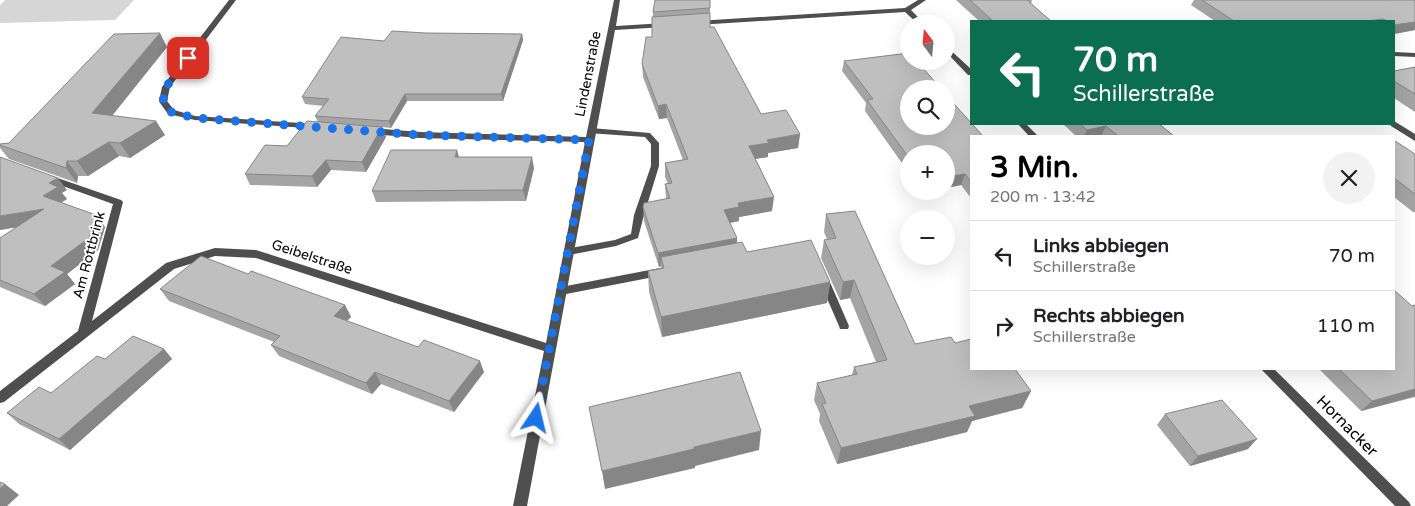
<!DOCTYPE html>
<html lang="de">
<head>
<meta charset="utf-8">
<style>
	body { margin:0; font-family:"Varela Round",sans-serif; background:#f2f2f2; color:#202124; height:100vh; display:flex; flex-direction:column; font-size:19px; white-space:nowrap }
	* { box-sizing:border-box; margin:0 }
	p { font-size:16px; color:#757577 }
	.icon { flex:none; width:28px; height:28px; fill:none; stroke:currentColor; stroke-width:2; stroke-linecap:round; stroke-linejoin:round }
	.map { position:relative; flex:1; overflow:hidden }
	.panel { position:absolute; left:970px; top:135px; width:425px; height:235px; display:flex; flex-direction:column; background:#fff; border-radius:0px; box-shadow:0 5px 20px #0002 }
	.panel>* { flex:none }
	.guide { position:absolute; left:970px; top:20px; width:425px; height:105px; border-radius:0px; box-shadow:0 5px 20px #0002; background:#0b6e4f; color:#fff; overflow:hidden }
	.needle { width:32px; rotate:344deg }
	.buttons { position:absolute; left:900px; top:15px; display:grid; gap:10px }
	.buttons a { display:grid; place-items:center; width:55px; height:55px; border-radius:50%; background:#fff; box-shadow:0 5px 20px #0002; font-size:25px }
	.pin { position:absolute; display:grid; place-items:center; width:42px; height:42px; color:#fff; margin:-21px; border-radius:10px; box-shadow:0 2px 8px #0006 }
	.me { position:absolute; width:55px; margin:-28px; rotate:10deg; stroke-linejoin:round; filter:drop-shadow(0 0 4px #0008) }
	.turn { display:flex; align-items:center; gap:18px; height:105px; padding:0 20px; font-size:22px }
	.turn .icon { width:65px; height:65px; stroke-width:2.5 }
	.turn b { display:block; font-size:35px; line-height:42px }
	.round { display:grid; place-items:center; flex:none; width:52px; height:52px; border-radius:26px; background:#f2f2f2 }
	.head { display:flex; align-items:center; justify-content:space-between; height:85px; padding:0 20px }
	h1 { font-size:30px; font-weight:800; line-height:38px; color:#000 }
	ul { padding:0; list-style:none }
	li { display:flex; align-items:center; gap:15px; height:70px; padding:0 20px; border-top:1px solid #e0e0e0 }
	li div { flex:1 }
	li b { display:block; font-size:19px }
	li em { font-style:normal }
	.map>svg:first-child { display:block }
	.green { fill:#d6d6d6 }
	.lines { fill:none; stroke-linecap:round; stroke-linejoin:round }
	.lane { fill:#4f4f4f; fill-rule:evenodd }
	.street { fill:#4f4f4f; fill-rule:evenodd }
	.wall { fill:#a4a4a4 }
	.shaded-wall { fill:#868686 }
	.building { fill:#bfbfbf; stroke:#868686 }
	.route { stroke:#1a73e8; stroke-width:9; stroke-dasharray:0 16.2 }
	.labels { text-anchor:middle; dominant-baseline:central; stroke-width:4; stroke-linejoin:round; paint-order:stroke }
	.street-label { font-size:14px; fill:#000; stroke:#fff }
	.near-street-label { font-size:16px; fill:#000; stroke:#fff }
</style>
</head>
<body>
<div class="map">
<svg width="1415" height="506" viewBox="0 0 1415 506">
	<rect width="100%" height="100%" fill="#fff"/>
	<!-- green -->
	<path class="green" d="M5,0H134L115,20L0,23V5Z"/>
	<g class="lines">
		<!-- lane -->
		<path class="lane" d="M591,128L650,133L659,143V166L644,215L638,238L616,246L569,255L565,253L564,251L565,249L615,240L631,234L634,215L651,166V144L645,137L588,133L587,131Z
			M660,268L665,272L664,275L561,295L557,294L556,291L557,288L561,287Z
			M824,276L828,277L829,280L849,326L848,329H840L839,326L819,280L820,277Z"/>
		<!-- street -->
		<path class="street" d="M229,0H236L170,87L167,101L174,110L195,116L316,124L320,127L319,129L195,120L168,114L160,103L159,101L162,87Z
			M614,0H620L616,26L665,23L669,25L665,27L615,30L527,506H513L544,351L256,258L215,256L174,269L4,402L0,403V391L78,331L113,204L46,180L44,178L49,175L121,200L123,202L92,321L166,263L215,248L256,250L546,343L585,142L420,138L371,134L367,131L371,128L420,132L586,137Z
			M918,0H926L911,10L925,24H918L905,12L697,25L693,23L697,21L905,8Z
			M946,46L971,69V75H968L946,52Z
			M1394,52L1415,53V57L1394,56Z
			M1394,121L1415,134V141L1391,126L1390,124H1394Z
			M1018,124H1026L1038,136H1029Z
			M1261,369H1274L1409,502L1411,506H1395Z"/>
	</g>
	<!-- wall -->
	<path class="wall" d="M710,0V27L761,114L800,134L798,148L768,153V157L755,159L772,211L739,217V221L730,223L737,243L747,252L830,282L827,303L662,337L649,292L648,271L661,269V266L659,267L644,221L643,207L666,199L665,184H668L665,177V163L683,160L667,118L659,119L643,77L642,64L652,37L653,12Z
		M956,0H1032L1031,4L1051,21H979Z
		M1194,0H1415V30L1394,34V21H1215L1191,5Z
		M426,33L522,34L523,40L503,101H407L391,128L382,127L386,137L366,172L331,170L317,187L250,185L245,174L287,146L318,122L315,116L323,106L305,104L302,97L384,41Z
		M167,47L112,116L165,135L130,158L119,156L88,176H78L77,183L9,159L0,148V144L9,143Z
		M844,61L971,136V198L961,185L946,188V154H909V173L865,111L866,103L842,71Z
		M1415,67V112L1394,98V71Z
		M1063,124H1159L1174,136H1076Z
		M1394,141L1415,154V212H1413L1394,197Z
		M459,157L534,168L526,201L376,202L372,191Z
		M67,190L62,193L67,199L61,203L96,215L105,227L98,250L67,274L75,284L45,306L0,287V238L17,227L0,230Z
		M826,214L915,344L955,343L1031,391L1022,408L972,421L967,432L837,464L819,421L820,414L814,400L817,383L852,375L854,367L876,362L850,298L840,300L821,258L824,240L827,239L824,232Z
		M248,274L345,305L351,317L346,321L484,372L454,412L381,384L372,394L279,356L271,345L274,342L169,301L160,289Z
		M1415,305V397L1361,411L1319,369H1394L1412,306Z
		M164,349L172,359L70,450L19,424L7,413L51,393L105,359Z
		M1165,414L1248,449L1190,466L1157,425Z"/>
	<!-- shaded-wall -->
	<path class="shaded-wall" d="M1383,19L1382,21H1368Z
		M1415,22V30L1394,34V25Z
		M160,33L167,47L102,128L92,113Z
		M522,34L523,40L503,101L501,94Z
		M405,94L407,101L391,128L389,121Z
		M666,104L667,118L659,119L658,106Z
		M156,121L165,135L130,158L120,143Z
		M1106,126L1101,136H1084L1087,130Z
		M382,127L386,137L366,172L362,162Z
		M800,134L798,148L768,153V157L748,160L749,146L767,140Z
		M109,142L119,156L88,176L77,161Z
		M457,150L460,161L455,157Z
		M532,157L534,168L526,201L523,190Z
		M326,160L331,170L317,187L312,176Z
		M67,161L78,176L77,183L66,168Z
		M965,174L961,185L946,188V177Z
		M58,178L67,190L62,193L67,199L52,208L43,196L49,183Z
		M774,197L772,211L739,217V221L724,224V210L738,203Z
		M44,209L54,221L0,230V216Z
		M96,215L105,227L98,250L67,274L75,284L45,306L34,294L51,266Z
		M737,238V252L661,257V266L659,267L658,253Z
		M854,280L850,298L840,300L843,282Z
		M830,282L827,303L662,337L661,317Z
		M345,305L351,317L340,328L334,316Z
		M164,349L172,359L70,450L59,439Z
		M480,361L484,372L454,412L449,401Z
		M375,372L381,384L372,394L366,383Z
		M1415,389V396L1361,411L1372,401Z
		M1031,391L1022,408L972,421L967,432L837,464L841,448L969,406Z
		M761,431L759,450L695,466V468L605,489L602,471L694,447Z
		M1257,439L1248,449L1190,466L1198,456Z
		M5,484L19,495L7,506H0V489Z"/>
	<!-- building -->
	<path class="building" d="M655,0H710V8L653,12Z
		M970,0H1027L1051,21H993Z
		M1202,0H1415V22L1394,25V21H1387L1383,19L1368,21H1234Z
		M710,13V27H714L761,114L786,110L800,134L767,140L769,143L749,146L774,197L738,203L739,207L724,210L737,238L658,253L643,207L644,203L670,198L665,184L672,183L665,163L688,159L666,104L658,106L642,64L646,37H652V17Z
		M392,31L426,33L522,34L501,94H405L389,121L315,116L329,99L302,97L341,37L384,41Z
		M160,33L92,113L156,121L120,143L109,142L77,161H67L66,168L0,145V144L9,143L114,34Z
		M909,53V61H917L941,89H909V126H946V95L983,136H971V182L965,174L946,177V154H909V158L867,100L873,99L844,61Z
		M1415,67V94L1394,81V71Z
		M307,121L382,127L362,162L326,160L312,176L245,174L265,145L287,146Z
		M1080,124H1159L1174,136H1118L1106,126L1087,130Z
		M1394,141H1395L1415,154V194L1394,178Z
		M391,150H457L455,157H532L523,190L372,191Z
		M0,157L58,178L49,183L58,187L43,196L96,215L89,238L51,266L65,272L34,294L0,280V238L44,209L0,216Z
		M855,211L915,344L951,337L955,343L971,339V369H1015L1031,391L969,406L975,416L841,448L822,404L826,403L817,383L857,374L854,367L887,360L854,280L843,282L824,240L836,238L826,214Z
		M811,240L830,282L661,317L648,271L664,268L661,257L742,242L747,252Z
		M201,256L248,274L251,271L345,305L334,316L418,347L424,340L480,361L449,401L375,372L366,383L271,345L280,336L160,289Z
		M1394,290L1412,306L1415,305V389L1372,401L1339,369H1394Z
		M133,336L164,349L59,439L7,413L39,387L51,393L97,356L105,359Z
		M740,372L761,431L694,447V449L602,471L589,407Z
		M1222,400L1257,439L1198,456L1165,414Z
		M0,482L5,484L0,489Z"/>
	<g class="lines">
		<!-- route -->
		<path class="route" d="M188,58L166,87L163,101L171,112L195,118L420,135L589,140L536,418"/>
	</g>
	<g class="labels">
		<!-- street labels -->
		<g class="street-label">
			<text transform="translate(588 74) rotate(-79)">Lindenstraße</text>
			<text transform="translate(89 255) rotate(-75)">Am Rottbrink</text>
			<text transform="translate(312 257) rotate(18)">Geibelstraße</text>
		</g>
		<!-- near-street labels -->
		<g class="near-street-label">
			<text transform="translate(1347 426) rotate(45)">Hornacker</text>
		</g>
	</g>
</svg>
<div class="buttons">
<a><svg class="needle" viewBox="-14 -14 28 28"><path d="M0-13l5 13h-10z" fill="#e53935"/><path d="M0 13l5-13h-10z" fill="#757577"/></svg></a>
<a><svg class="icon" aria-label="search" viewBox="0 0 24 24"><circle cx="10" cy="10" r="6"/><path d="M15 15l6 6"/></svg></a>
<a>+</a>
<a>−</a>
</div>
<div class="pin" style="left:188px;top:58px;background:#d93025"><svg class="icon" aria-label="arrive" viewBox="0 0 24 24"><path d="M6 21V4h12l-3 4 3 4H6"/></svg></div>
<svg class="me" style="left:536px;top:418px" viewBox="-20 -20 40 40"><path d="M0-17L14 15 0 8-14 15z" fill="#1a73e8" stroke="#fff" stroke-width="4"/></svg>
<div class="guide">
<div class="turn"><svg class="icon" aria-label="left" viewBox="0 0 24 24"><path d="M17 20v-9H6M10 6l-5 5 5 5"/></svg><div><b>70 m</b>Schillerstraße</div></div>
</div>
<section class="panel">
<div class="head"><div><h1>3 Min.</h1><p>200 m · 13:42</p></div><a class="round"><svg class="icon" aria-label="close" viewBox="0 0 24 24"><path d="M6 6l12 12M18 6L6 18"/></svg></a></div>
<ul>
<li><svg class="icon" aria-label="left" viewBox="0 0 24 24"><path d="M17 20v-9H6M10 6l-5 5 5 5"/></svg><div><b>Links abbiegen</b><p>Schillerstraße</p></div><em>70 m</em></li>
<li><svg class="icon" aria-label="right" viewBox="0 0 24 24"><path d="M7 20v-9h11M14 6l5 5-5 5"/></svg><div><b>Rechts abbiegen</b><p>Schillerstraße</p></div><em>110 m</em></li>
</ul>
</section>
</div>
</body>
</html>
